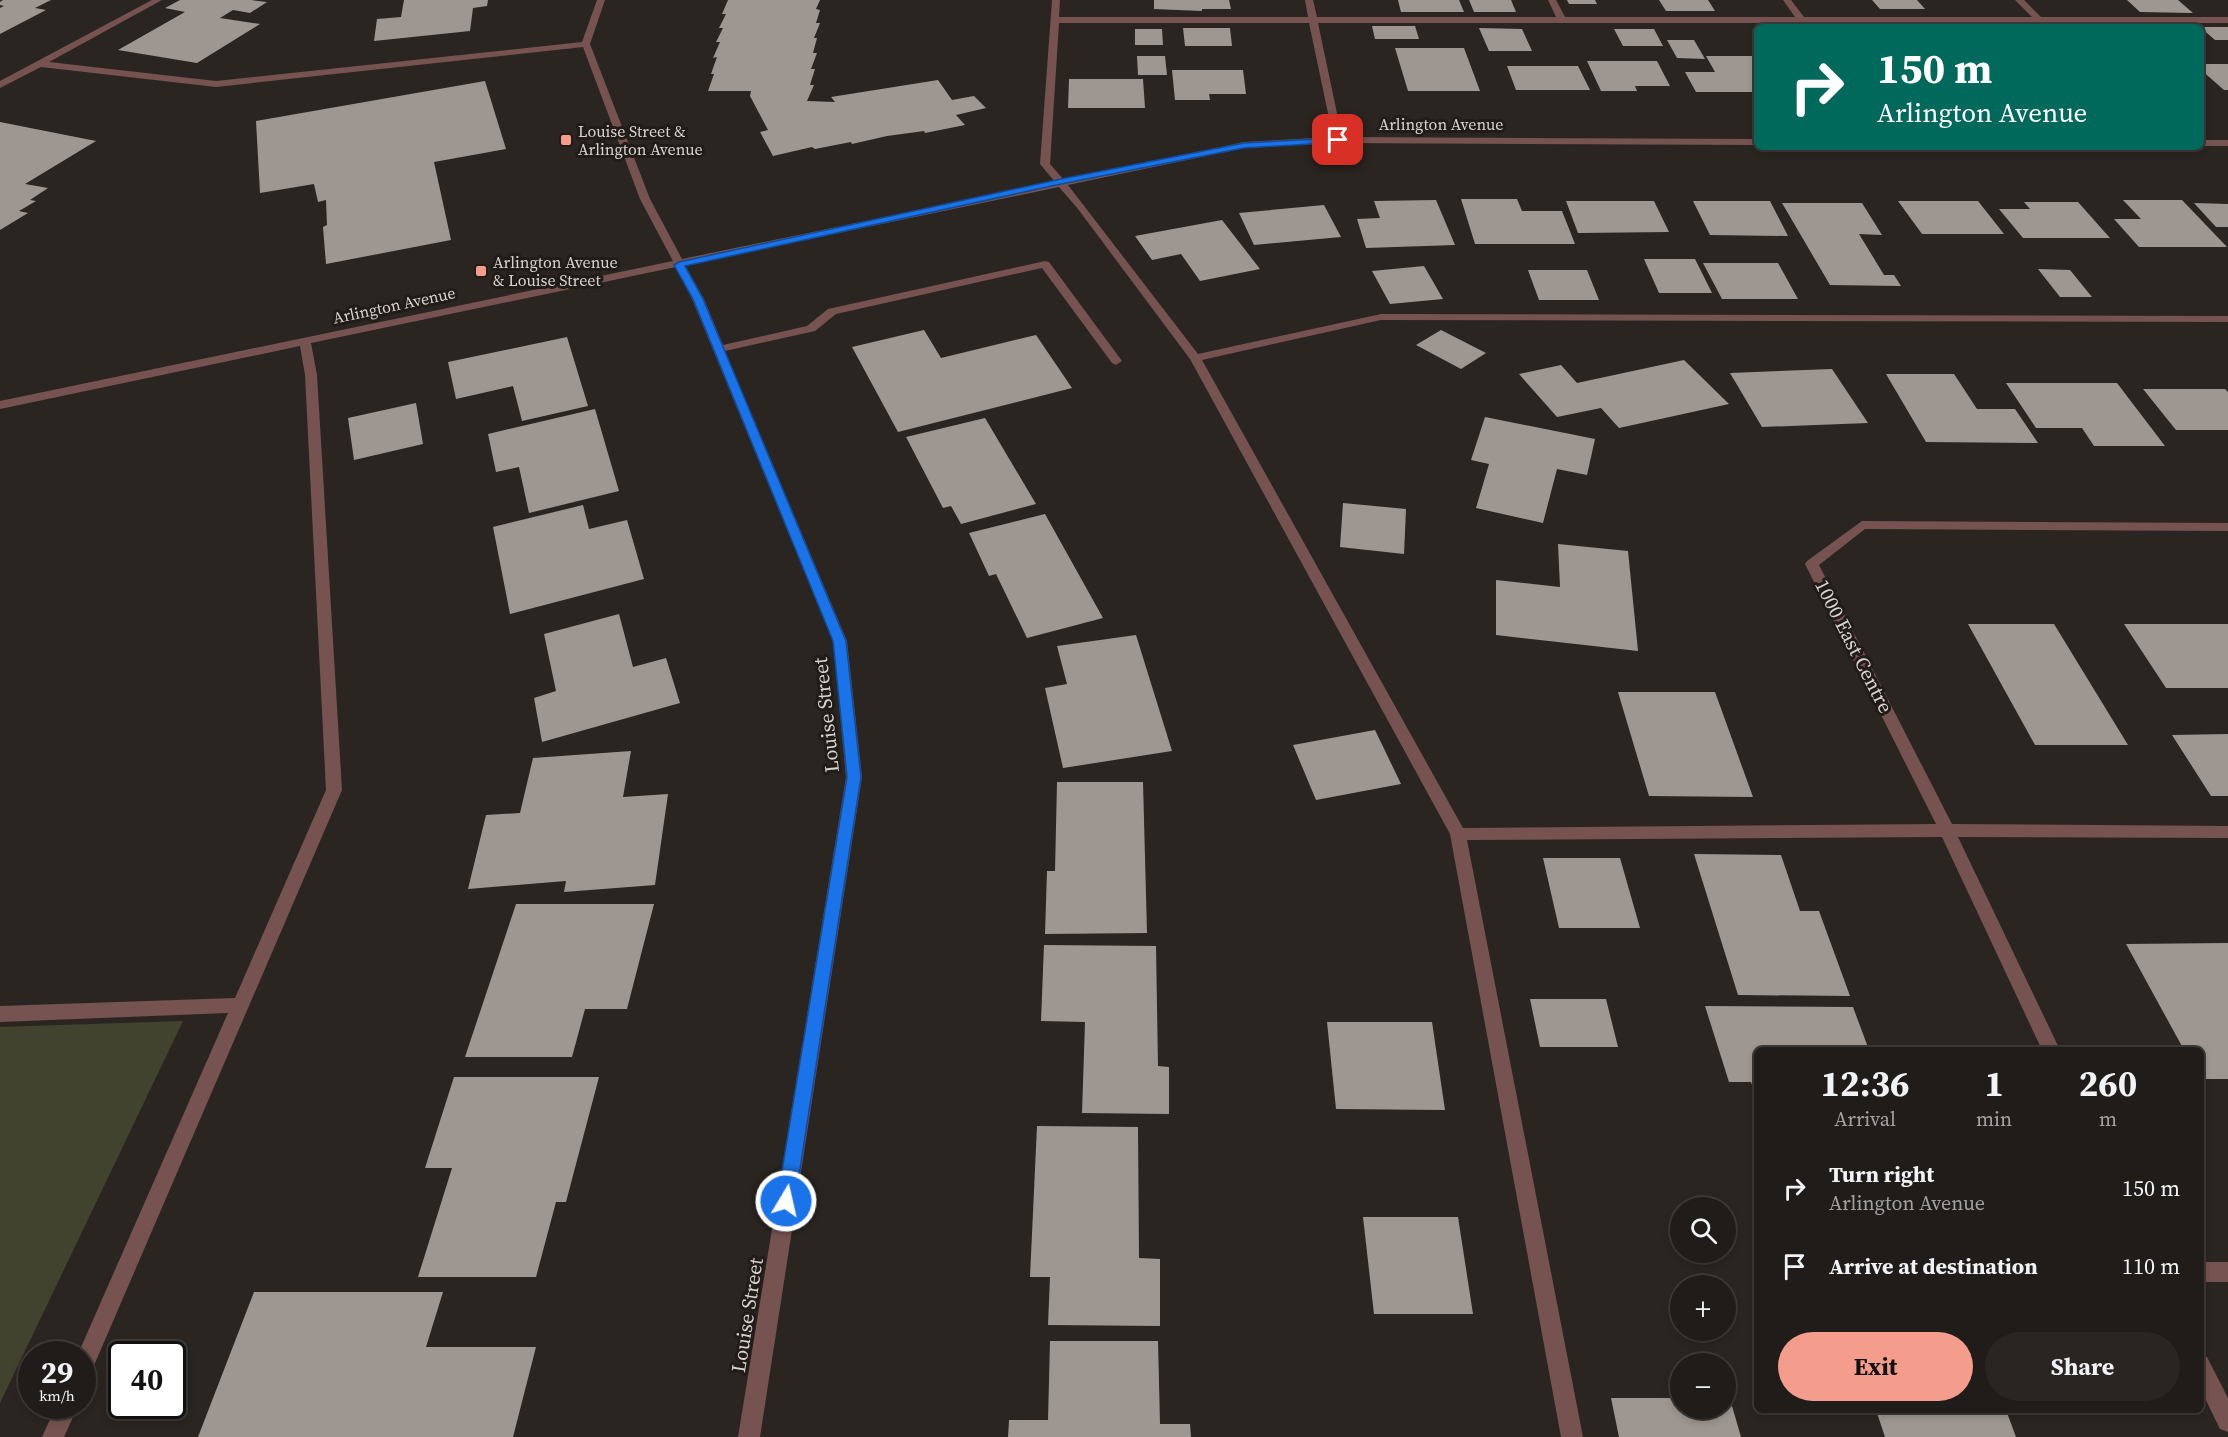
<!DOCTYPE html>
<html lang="en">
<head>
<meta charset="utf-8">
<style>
	body { margin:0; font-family:"Source Serif 4",serif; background:#282522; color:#f1f3f6; height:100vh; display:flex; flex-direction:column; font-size:22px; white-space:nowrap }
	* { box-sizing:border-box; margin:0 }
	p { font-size:20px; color:#a2a1a2 }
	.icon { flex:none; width:33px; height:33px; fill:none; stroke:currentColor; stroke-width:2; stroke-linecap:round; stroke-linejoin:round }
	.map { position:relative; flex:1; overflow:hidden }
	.drawer { position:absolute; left:1754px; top:1047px; width:450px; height:366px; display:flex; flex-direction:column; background:#201c19; border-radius:9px; box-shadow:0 3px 9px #0003,0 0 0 2px #3d3a38 }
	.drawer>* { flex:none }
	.top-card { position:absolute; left:1754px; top:24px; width:450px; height:126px; border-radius:9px; box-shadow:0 3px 9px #0003,0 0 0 2px #3d3a38; background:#00695c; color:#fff; overflow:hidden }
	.tools { position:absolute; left:1670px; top:1197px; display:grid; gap:12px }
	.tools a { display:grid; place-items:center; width:66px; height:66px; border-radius:50%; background:#201c19; box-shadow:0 3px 9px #0003,0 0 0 2px #3d3a38; font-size:30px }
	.speed { position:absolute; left:18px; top:1341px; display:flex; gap:12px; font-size:30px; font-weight:700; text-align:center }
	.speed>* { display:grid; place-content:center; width:78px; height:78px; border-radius:50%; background:#201c19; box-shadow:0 3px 9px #0003,0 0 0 2px #3d3a38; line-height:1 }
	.speed small { font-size:15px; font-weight:400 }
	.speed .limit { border:3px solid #111; border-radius:9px; background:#fff; color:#111 }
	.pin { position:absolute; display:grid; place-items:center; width:51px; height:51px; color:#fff; margin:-26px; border-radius:12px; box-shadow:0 3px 9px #0006 }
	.me { position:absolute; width:66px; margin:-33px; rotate:9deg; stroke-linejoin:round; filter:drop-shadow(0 0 4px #0008) }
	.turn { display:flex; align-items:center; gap:21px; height:126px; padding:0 24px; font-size:27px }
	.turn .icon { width:78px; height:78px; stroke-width:2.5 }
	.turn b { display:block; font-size:42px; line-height:51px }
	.eta { display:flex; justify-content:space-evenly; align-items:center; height:102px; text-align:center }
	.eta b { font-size:36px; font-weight:700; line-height:42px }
	.button { display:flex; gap:12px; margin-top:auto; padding:12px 24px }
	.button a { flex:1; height:69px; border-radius:36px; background:#f49d8c; color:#111; font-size:24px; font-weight:700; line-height:69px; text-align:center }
	.button a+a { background:#282522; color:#f1f3f6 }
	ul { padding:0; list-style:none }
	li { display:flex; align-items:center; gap:18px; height:78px; padding:0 24px }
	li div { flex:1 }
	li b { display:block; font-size:22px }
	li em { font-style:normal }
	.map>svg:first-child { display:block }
	.green { fill:#42432f }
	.building { fill:#9e9791 }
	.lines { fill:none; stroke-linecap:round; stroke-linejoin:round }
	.minor { fill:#765350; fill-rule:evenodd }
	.route { fill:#1a73e8; stroke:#114b97; stroke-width:1.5 }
	.poi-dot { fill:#f49d8c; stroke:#211c17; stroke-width:2 }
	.labels { text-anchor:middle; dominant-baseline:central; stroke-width:6; stroke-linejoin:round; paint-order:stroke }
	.far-street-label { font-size:16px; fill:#d7d3d0; stroke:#211c17 }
	.far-poi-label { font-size:16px; fill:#d7d3d0; stroke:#211c17; text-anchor:start }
	.street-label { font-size:20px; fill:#d7d3d0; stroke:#211c17 }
</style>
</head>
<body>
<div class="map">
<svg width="2228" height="1437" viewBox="0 0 2228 1437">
	<rect width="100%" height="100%" fill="#2b2521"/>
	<!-- green -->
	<path class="green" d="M183,1021L0,1403V1027Z"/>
	<!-- building -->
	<path class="building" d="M3,0H51L35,8L46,10L0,34V8L4,6L0,5V2Z
		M180,0H251L267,2L250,13L233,10L220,18L260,24L197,63L118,50L185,12L165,8Z
		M404,0H488L487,6L473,8L470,31L374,41L377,19L401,17Z
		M728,0H820L816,9L820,10L816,23H820L814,38H817L813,53H817L811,69H815L810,85H814L807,101L835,102L831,97L938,80L952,100L974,96L986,108L956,115L965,125L925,133L924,131L887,136L852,144L851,142L815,149L812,147L773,156L760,132L768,130L750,96L751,91H708L714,74H711L717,57L713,58L720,42H716L723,28H719L726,14H722Z
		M1154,0H1229L1231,9H1202V11L1154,9Z
		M1398,0H1459L1464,12H1401Z
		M1469,0H1511L1516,12H1474Z
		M1567,0H1595L1597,4H1569Z
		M1659,0H1708L1715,11H1666Z
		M1872,0H1917L1925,9H1880Z
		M2127,0H2178L2193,13L2140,12Z
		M1372,26H1415L1419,39H1375Z
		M2200,27H2228V40H2215Z
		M1183,28H1230L1232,46H1185Z
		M1479,28L1522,29L1532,51H1489Z
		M1135,29H1162L1163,45H1135Z
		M1614,29H1654L1663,46H1623Z
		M1667,40H1694L1705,59L1677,58Z
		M1395,48H1464L1480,91H1408Z
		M1137,56H1165L1167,75H1138Z
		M1706,56H1756V92H1696L1685,72H1715Z
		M1587,61H1657L1670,86H1635L1637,91H1601Z
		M2200,64H2228V90H2224L2200,69Z
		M1507,66H1578L1590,90H1516Z
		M1172,70H1243L1246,94H1209L1210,100H1175Z
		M1069,79H1143L1145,108H1068Z
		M485,81L506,149L434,162L451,240L326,264L323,227L327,225L326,200L318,202L314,184L260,193L256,121Z
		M0,122L96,141L25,184L48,188L30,200L36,201L19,211L28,213L0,230Z
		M1461,199H1517L1522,211H1562L1575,244H1475Z
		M1436,200L1455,245L1366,248L1357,219L1380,218L1374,201Z
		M2123,200H2182L2227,247H2139L2114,219H2141Z
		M1566,201H1654L1669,232L1578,233Z
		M1693,201H1770L1788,236L1710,235Z
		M1898,201H1978L2004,234H1922Z
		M2024,202H2078L2110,238H2023L1999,209H2030Z
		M1782,203H1862L1882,235L1859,234L1884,275H1894L1901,286L1830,285Z
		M2194,203L2228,204V227H2216Z
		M1324,205L1341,237L1254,245L1239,213Z
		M1222,220L1260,269L1200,281L1181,254L1152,260L1135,236Z
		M1644,259H1695L1712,293H1659Z
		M1703,263H1778L1798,299H1722Z
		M1424,266L1443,299L1390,304L1372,271Z
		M2038,269L2070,270L2092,297H2060Z
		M1528,270H1587L1599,300H1539Z
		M924,330L941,358L1036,335L1072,388L898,432L852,347Z
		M1441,330L1486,353L1461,369L1416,345Z
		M567,337L588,406L522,421L513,386L456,399L448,362Z
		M1684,360L1729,404L1619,428L1601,408L1557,417L1519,374L1561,365L1577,383Z
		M1832,369L1868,423L1762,427L1730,373Z
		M1886,374H1954L1977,409H2015L2038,443L1926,442Z
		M2006,383H2117L2165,446H2094L2082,428H2036Z
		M2143,389H2225L2228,392V430H2176Z
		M416,403L423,444L354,460L348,418Z
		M595,409L619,491L529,513L519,467L496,472L488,434Z
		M1485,417L1595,439L1587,475L1557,469L1543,523L1476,508L1489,464L1471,460Z
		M985,418L1036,504L961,524L951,506L943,508L906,437Z
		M1343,503L1406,509L1404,554L1340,547Z
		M583,505L589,529L627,520L644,579L510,614L493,527Z
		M1045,514L1103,618L1027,638L996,574L989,576L969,533Z
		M1558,544L1628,551L1638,651L1496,635V580L1560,587Z
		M619,614L633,667L666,658L680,703L542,742L534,698L556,691L544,634Z
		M1968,624H2054L2128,745H2035Z
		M2124,624H2228V688H2166Z
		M1136,635L1172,751L1063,768L1045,688L1067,684L1057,646Z
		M1618,692H1715L1753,797L1649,796Z
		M1375,730L1401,784L1316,800L1293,745Z
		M2228,734V796H2211L2172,735Z
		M631,751L623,797L668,794L655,885L564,892L566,881L468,889L486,815L520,813L533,758Z
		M1057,782H1143L1147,933L1045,934L1047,871H1055Z
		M1694,854L1781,855L1800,911H1819L1850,996L1738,995Z
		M1543,858H1620L1640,928H1559Z
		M516,904H654L627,1009H585L572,1057H465Z
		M2228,943V1079H2200V1050H2184L2126,944Z
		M1044,945L1156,946L1158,1066L1169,1067V1114L1082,1113L1085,1022L1041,1021Z
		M1530,999H1606L1618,1047H1540Z
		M1705,1006L1853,1007L1869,1050H1756V1097L1751,1082H1729Z
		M1327,1022H1432L1445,1110L1336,1109Z
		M454,1077H599L566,1202H556L536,1277H418L452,1168H425Z
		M1037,1126L1138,1127L1139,1258L1160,1259V1326L1048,1325L1050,1277H1030Z
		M1363,1217H1458L1473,1314H1374Z
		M254,1292H443L426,1347H536L513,1437H198Z
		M1050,1341H1158L1160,1424H1190L1191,1437H1008L1009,1420H1048Z
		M1611,1398H1680V1408H1725V1399H1730L1741,1437H1619Z
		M1876,1410H2006L2016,1437H1885Z"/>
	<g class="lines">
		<!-- minor -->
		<path class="minor" d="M152,0H162L49,62L216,81L582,42L597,0H605L590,44L650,199L682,259L1055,182L1040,164L1052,0H1060L1059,17H1308L1305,0H1313L1317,17H1556L1548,0H1556L1565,17H1795L1783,0H1791L1804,17H2032L2015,0H2024L2041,17H2228V23H1807L1810,27H1802L1799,23H1318L1342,137L1756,139V145L1338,143L1244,148L1068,185L1198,354L1381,314L2228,316V322L1381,320L1202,360L1463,828L1936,824L1805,564L1807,561L1862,521L2228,523V531L1865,529L1819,565L1952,824L2228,826V838L1958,837L2060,1050H2042L1942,837L1467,840L1583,1437H1561L1450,834L1190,359L1078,209L1059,187L685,265L704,299L723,345L807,326L828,309L1045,261L1049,262L1122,361L1116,365L1112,363L1042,268L836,314L815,331L725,351L847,641L862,777L760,1437H738L846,777L833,641L692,299L676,267L311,343L317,375L342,790L89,1377L82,1380V1354H78L228,1013L0,1022V1006L235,998L326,790L305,375L300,346L0,409V401L673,261L640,199L583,47L216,87L41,67L0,88V81ZM1059,23H1309L1333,137L1244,142L1064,180L1050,164Z
			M2200,140H2228V146H2200Z
			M2200,1262H2228V1282H2200Z
			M2200,1354L2207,1357L2228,1398V1432L2220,1429L2200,1388Z
			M56,1406H78L64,1437H42Z"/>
	</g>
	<!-- route -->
	<path class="route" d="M1338,138L1342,139V142L1244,148L1061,184L685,266L703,299L846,641L861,777L795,1201L793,1207L786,1210L780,1207L777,1201L847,777L833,641L693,299L674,265L679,262L1061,179L1244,143Z"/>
	<!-- markers -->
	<g class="poi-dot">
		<rect x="560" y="134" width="12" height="12" rx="3"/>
		<rect x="475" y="265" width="12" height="12" rx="3"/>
	</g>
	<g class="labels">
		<!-- far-street labels -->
		<g class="far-street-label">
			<text x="1441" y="124">Arlington Avenue</text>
			<text transform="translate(394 305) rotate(-12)">Arlington Avenue</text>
		</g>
		<!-- far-poi labels -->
		<g class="far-poi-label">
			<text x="578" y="131">Louise Street &amp;<tspan x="578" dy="18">Arlington Avenue</tspan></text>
			<text x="493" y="262">Arlington Avenue<tspan x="493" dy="18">&amp; Louise Street</tspan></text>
		</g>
		<!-- street labels -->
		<g class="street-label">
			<text transform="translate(1854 646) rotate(63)">1000 East Centre</text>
			<text transform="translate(826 715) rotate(-96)">Louise Street</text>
			<text transform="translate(747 1315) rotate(-81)">Louise Street</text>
		</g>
	</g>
</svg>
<div class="tools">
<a><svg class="icon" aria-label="search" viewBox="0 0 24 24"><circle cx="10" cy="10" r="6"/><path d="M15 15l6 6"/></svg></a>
<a>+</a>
<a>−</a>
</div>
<div class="speed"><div>29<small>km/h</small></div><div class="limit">40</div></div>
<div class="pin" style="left:1338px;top:140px;background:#d93025"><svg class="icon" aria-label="arrive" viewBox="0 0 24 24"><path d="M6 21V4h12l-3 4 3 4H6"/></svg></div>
<svg class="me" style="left:786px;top:1201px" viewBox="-20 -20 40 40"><circle r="17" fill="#1a73e8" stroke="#fff" stroke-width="3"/><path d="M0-11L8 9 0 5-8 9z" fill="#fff"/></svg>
<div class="top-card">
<div class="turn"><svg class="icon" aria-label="right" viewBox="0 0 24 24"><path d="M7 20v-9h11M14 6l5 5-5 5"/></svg><div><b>150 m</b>Arlington Avenue</div></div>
</div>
<section class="drawer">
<div class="eta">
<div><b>12:36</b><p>Arrival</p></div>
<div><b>1</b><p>min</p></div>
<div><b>260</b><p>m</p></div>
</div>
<ul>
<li><svg class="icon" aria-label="right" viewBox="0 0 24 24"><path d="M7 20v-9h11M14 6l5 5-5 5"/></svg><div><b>Turn right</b><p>Arlington Avenue</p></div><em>150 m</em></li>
<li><svg class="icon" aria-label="arrive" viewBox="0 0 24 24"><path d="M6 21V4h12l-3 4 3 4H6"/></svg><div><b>Arrive at destination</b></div><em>110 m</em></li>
</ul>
<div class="button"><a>Exit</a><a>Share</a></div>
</section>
</div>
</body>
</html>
